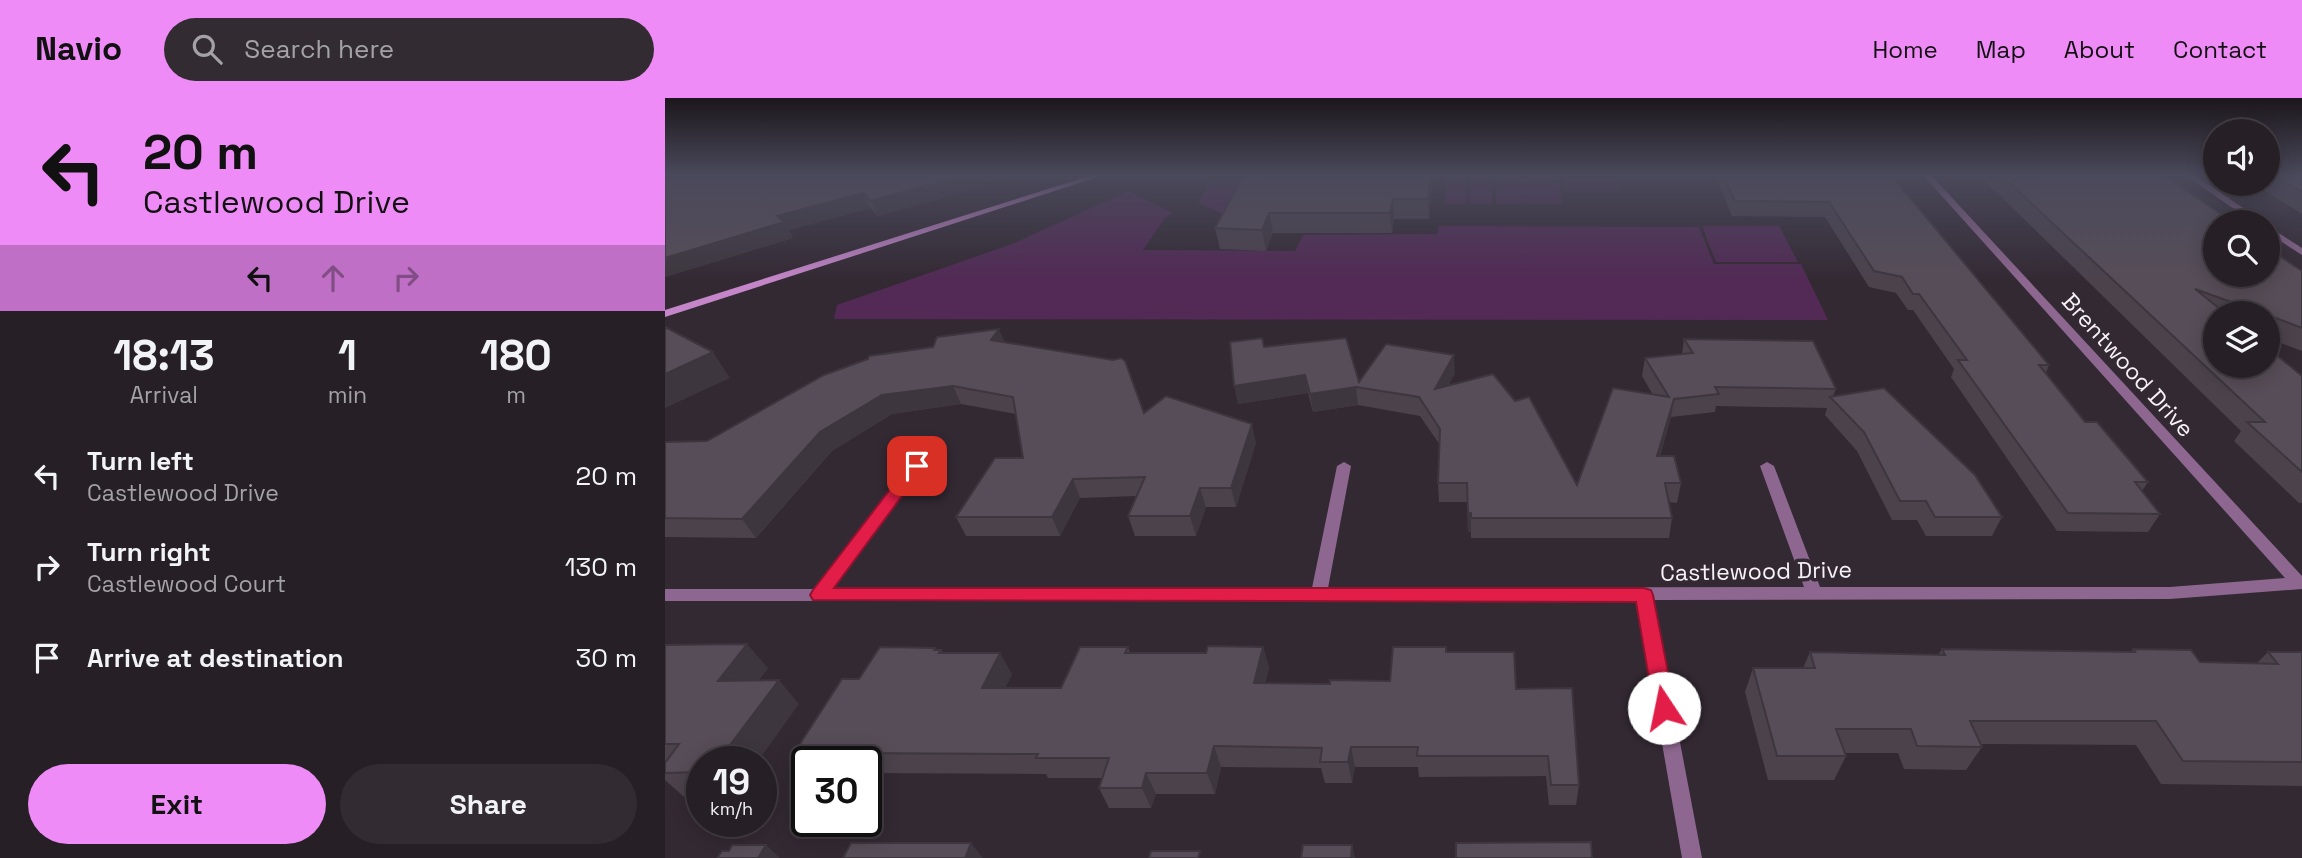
<!DOCTYPE html>
<html lang="en">
<head>
<meta charset="utf-8">
<style>
	body { margin:0; font-family:"Space Grotesk",sans-serif; background:#322c32; color:#f1f3f6; height:100vh; display:flex; flex-direction:column; font-size:26px; white-space:nowrap }
	* { box-sizing:border-box; margin:0 }
	p { font-size:23px; color:#a4a2a7 }
	.icon { flex:none; width:38px; height:38px; fill:none; stroke:currentColor; stroke-width:2; stroke-linecap:round; stroke-linejoin:round }
	.map { position:relative; flex:1; overflow:hidden }
	.drawer { display:flex; flex-direction:column; background:#261f26; width:665px }
	.drawer>* { flex:none }
	.banner { background:#ef8bf7; color:#111; overflow:hidden }
	.controls { position:absolute; left:1538px; top:21px; display:grid; gap:14px }
	.controls a { display:grid; place-items:center; width:77px; height:77px; border-radius:50%; background:#261f26; box-shadow:0 4px 18px #0003,0 0 0 2px #423d43; font-size:35px }
	.speed { position:absolute; left:21px; top:648px; display:flex; gap:14px; font-size:35px; font-weight:700; text-align:center }
	.speed>* { display:grid; place-content:center; width:91px; height:91px; border-radius:50%; background:#261f26; box-shadow:0 4px 18px #0003,0 0 0 2px #423d43; line-height:1 }
	.speed small { font-size:18px; font-weight:400 }
	.speed .limit { border:4px solid #111; border-radius:10px; background:#fff; color:#111 }
	.pin { position:absolute; display:grid; place-items:center; width:60px; height:60px; color:#fff; margin:-30px; border-radius:14px; box-shadow:0 4px 10px #0006 }
	.me { position:absolute; width:77px; margin:-38px; rotate:349deg; stroke-linejoin:round; filter:drop-shadow(0 0 5px #0008) }
	.turn { display:flex; align-items:center; gap:24px; height:147px; padding:0 28px; font-size:32px }
	.turn .icon { width:91px; height:91px; stroke-width:2.5 }
	.turn b { display:block; font-size:49px; line-height:60px }
	.lanes { display:flex; align-items:center; height:66px; padding:0 28px; background:#0003; justify-content:center; gap:35px; direction:ltr }
	.lanes .off { opacity:.35 }
	.eta { display:flex; justify-content:space-evenly; align-items:center; height:119px; text-align:center }
	.eta b { font-size:42px; font-weight:600; line-height:49px }
	.button { display:flex; gap:14px; margin-top:auto; padding:14px 28px }
	.button a { flex:1; height:80px; border-radius:42px; background:#ef8bf7; color:#111; font-size:28px; font-weight:600; line-height:80px; text-align:center }
	.button a+a { background:#322c32; color:#f1f3f6 }
	ul { padding:0; list-style:none }
	li { display:flex; align-items:center; gap:21px; height:91px; padding:0 28px }
	li div { flex:1 }
	li b { display:block; font-size:26px }
	li em { font-style:normal }
	header { display:flex; align-items:center; gap:42px; box-sizing:border-box; height:98px; padding:0 35px; background:#ef8bf7; color:#111 }
	header strong { font-size:33px }
	nav { display:flex; gap:38px; margin-inline-start:auto; font-size:24px }
	.search { width:490px; height:63px; background:#322c32; display:flex; align-items:center; gap:18px; box-sizing:border-box; padding:0 24px; border-radius:38px; color:#a4a2a7; font-size:26px }
	main { display:flex; flex:1; min-height:0 }
	.map>svg:first-child { display:block }
	.green { fill:#522a55 }
	.lines { fill:none; stroke-linecap:round; stroke-linejoin:round }
	.minor { fill:#8e6790; fill-rule:evenodd }
	.secondary { fill:#c486c9; fill-rule:evenodd }
	.wall { fill:#4b424c }
	.shaded-wall { fill:#3d363e }
	.building { fill:#574d58; stroke:#3d363e; stroke-width:2 }
	.route { fill:#e11d48; stroke:#92132f; stroke-width:2 }
	.labels { text-anchor:middle; dominant-baseline:central; stroke-width:7; stroke-linejoin:round; paint-order:stroke }
	.street-label { font-size:23px; fill:#f7f1f8; stroke:#332933 }
</style>
</head>
<body>
<header>
<strong>Navio</strong>
<div class="search"><svg class="icon" aria-label="search" viewBox="0 0 24 24"><circle cx="10" cy="10" r="6"/><path d="M15 15l6 6"/></svg>Search here</div>
<nav><a>Home</a><a>Map</a><a>About</a><a>Contact</a></nav>
</header>
<main>
<section class="drawer">
<div class="banner">
<div class="turn"><svg class="icon" aria-label="left" viewBox="0 0 24 24"><path d="M17 20v-9H6M10 6l-5 5 5 5"/></svg><div><b>20 m</b>Castlewood Drive</div></div>
<div class="lanes"><svg class="icon" aria-label="left" viewBox="0 0 24 24"><path d="M17 20v-9H6M10 6l-5 5 5 5"/></svg><svg class="icon off" aria-label="ahead" viewBox="0 0 24 24"><path d="M12 20V5M6 11l6-6 6 6"/></svg><svg class="icon off" aria-label="right" viewBox="0 0 24 24"><path d="M7 20v-9h11M14 6l5 5-5 5"/></svg></div>
</div>
<div class="eta">
<div><b>18:13</b><p>Arrival</p></div>
<div><b>1</b><p>min</p></div>
<div><b>180</b><p>m</p></div>
</div>
<ul>
<li><svg class="icon" aria-label="left" viewBox="0 0 24 24"><path d="M17 20v-9H6M10 6l-5 5 5 5"/></svg><div><b>Turn left</b><p>Castlewood Drive</p></div><em>20 m</em></li>
<li><svg class="icon" aria-label="right" viewBox="0 0 24 24"><path d="M7 20v-9h11M14 6l5 5-5 5"/></svg><div><b>Turn right</b><p>Castlewood Court</p></div><em>130 m</em></li>
<li><svg class="icon" aria-label="arrive" viewBox="0 0 24 24"><path d="M6 21V4h12l-3 4 3 4H6"/></svg><div><b>Arrive at destination</b></div><em>30 m</em></li>
</ul>
<div class="button"><a>Exit</a><a>Share</a></div>
</section>
<div class="map">
<svg width="1637" height="760" viewBox="0 0 1637 760">
	<rect width="100%" height="100%" fill="#332933"/>
	<!-- green -->
	<path class="green" d="M781,79H802L801,106H779Z
		M805,79H827V106H804Z
		M831,79H893L897,106H831Z
		M898,80H951L955,92H900Z
		M584,83L570,115H556L533,105L544,84Z
		M463,93L508,115L500,120L478,152L630,153L638,137L772,136L774,128L1034,129L1049,166H1136L1163,222L169,221L172,207L347,146Z
		M1037,128H1114L1133,164H1051Z"/>
	<g class="lines">
		<!-- minor -->
		<path class="minor" d="M1258,77H1266L1637,478V491L1505,501L988,502L1037,760H1017L972,502L0,503V491H150L247,365L252,364L259,368L257,371L168,491L647,490L672,368L679,364L686,368L663,490L1139,489L1095,368L1102,364L1109,368L1155,489H1505L1620,480Z
			M1520,77H1529L1599,124H1588Z
			M1603,128L1637,150V157L1603,135Z"/>
		<!-- secondary -->
		<path class="secondary" d="M427,77H439L0,219V212Z"/>
	</g>
	<!-- wall -->
	<path class="wall" d="M0,77L78,81L284,98L213,118L205,110L124,132L128,140L0,179Z
		M579,77H768L764,121H729L727,135H608L601,153L555,151L550,130Z
		M1050,77H1226L1384,267L1381,275L1420,324L1483,384L1477,393L1495,416L1483,434L1392,433L1286,279L1289,271L1248,212H1243L1231,195L1204,189L1160,119L1067,118Z
		M1314,77H1499L1637,173V253L1603,240V215H1550L1637,278V405H1634L1569,343L1576,333Z
		M1603,77H1637V116L1589,86H1603Z
		M1019,241L1171,291L1168,298L1337,419L1327,438H1261L1252,422H1227L1192,353L1160,317L1162,310L1051,308L1050,314L1006,319L995,358L1016,385L1012,405L1004,404L1007,420L1004,440H806V434H803L802,404H774L773,385L775,347L755,318L693,307L648,314L643,295L573,306L599,249L694,284L790,275L783,288L912,387L988,297L977,278L980,260L1017,256Z
		M340,244L479,315L591,345L571,409H541L531,438H470L463,418L472,398L415,400L395,438H301L291,419L358,360L351,316L296,306L227,316L167,353L91,440L0,439V344L42,343Z
		M0,547L103,570L93,583L134,606L37,663V698H18L0,682Z
		M463,549L465,555H541L598,549L604,570L600,585L665,586L725,583L781,554L851,591L914,687L911,707H884L881,678L754,679L753,669H690L687,685H660L656,670L556,669L550,696H491L486,710H444L434,690L437,680H383L381,676L201,675V663H146L133,649L194,581L272,552H276L278,555L347,576L340,590H396Z
		M1277,551L1466,554L1468,551L1535,564L1592,565L1603,554L1637,553V688L1496,686L1471,647L1315,646L1317,649L1301,672L1239,671L1233,655H1179L1181,658L1169,682H1103L1080,594L1088,570H1138L1145,554L1273,557Z"/>
	<!-- shaded-wall -->
	<path class="shaded-wall" d="M298,77H349L284,98L213,118L206,103Z
		M766,77H768L764,121L763,101Z
		M198,95L205,110L124,132L128,140L0,179V160L112,118Z
		M728,101L729,121L727,135L725,115Z
		M604,115L608,135L601,153L597,132Z
		M334,231L342,249L326,242Z
		M48,254L65,280L0,310V276Z
		M789,257L790,275L771,310L770,291Z
		M640,277L643,295L573,306L569,288Z
		M288,288L296,306L227,316L167,353L91,440L77,421L155,334L217,297Z
		M691,289L693,307L648,314L645,296Z
		M1009,301L1006,319L989,377L992,358Z
		M587,326L591,345L571,409L566,390Z
		M408,381L415,400L395,438L387,419Z
		M535,390L541,409L531,438L525,418Z
		M803,415H806V434H803Z
		M82,546L103,570L75,607L53,583Z
		M598,549L604,570L595,606L589,585Z
		M335,555L347,576L330,611L317,590Z
		M114,582L134,606L93,663H53Z
		M549,648L556,669L550,696L542,675Z
		M686,649L690,669L687,685L683,664Z
		M481,675L491,696L486,710L477,690Z
		M306,745L318,760H300Z
		M101,747L115,760H93Z
		M687,747L690,760H686Z"/>
	<!-- building -->
	<path class="building" d="M10,77H74L78,81L96,77H298L206,103L198,95L112,118L119,124L0,160V79Z
		M579,77H766L763,101H728L725,115H604L597,132L550,130Z
		M1058,77H1226L1384,267H1374L1420,324H1432L1483,384H1470L1495,416L1403,415L1293,262H1302L1254,196H1248L1237,179L1209,173L1164,104L1070,103Z
		M1336,77H1499L1567,124H1550V177H1603V150L1637,173V230L1603,217V215H1597L1530,191L1560,215H1550V268H1603V250L1637,278V374L1582,324H1600Z
		M1608,77H1637V94Z
		M0,229L48,254L0,276Z
		M334,231L326,242L448,262L456,260L460,263L479,315L501,298L587,326L566,390H535L525,418H463L480,379L408,381L387,419H291L330,360H358L348,299L288,288L217,297L155,334L77,421L0,420V344L42,343L159,277L203,261L204,258L268,249L272,239Z
		M597,240L599,249L681,240L694,284L721,246L789,257L770,291L828,276L850,303L864,299L912,387L948,290L1004,299L980,260L1028,255L1019,241L1148,243L1171,291L1050,289L1054,296L1009,301L992,358H1009L1016,385H1000L1007,420H806V415H803L802,385H773L775,331L754,299L691,289L645,296L640,277L569,288L565,244Z
		M1219,290L1310,377L1337,419H1270L1261,403H1235L1199,334L1165,299Z
		M82,546L53,583L114,582L53,663H37V674L0,675V665L14,646H0V547Z
		M543,548L598,549L589,585L665,586V582L725,583L728,549H781V554H849L851,591L907,590L914,687H886L883,658H752L753,649H686L683,664H655L657,650L549,648L542,675H481L477,690H434L444,660H371L373,656L176,655L179,649H133L177,581H194L215,549L270,550L269,552H276L274,555H335L317,590H396L415,549H463L460,555H541Z
		M1277,551L1470,554L1468,551L1526,552L1535,564L1613,566L1603,554H1637V664L1518,663L1491,623H1305L1317,649L1252,648L1246,631H1171L1181,658H1112L1088,570H1150L1145,554L1280,557Z
		M926,744L927,760H791V745Z
		M186,745H306L300,760H178Z
		M67,747H101L93,760H52L57,753H64Z
		M638,747H687L686,760H636Z
		M486,753H535L533,760H484Z"/>
	<!-- sky -->
	<linearGradient id="sky" x2="0" y2="1"><stop stop-color="#1c171c"/><stop offset="0.42" stop-color="#4a495b"/><stop offset="1" stop-color="#4a495b" stop-opacity="0"/></linearGradient>
	<rect width="1637" height="183" fill="url(#sky)"/>
	<!-- route -->
	<path class="route" d="M252,363L257,364L260,368L257,371L169,490H979L986,492L988,497L1010,610L1007,616L999,618L992,616L989,610L971,504L148,502L145,497L148,492L246,364Z"/>
	<g class="labels">
		<!-- street labels -->
		<g class="street-label">
			<text transform="translate(1463 267) rotate(48)">Brentwood Drive</text>
			<text transform="translate(1091 473) rotate(-1)">Castlewood Drive</text>
		</g>
	</g>
</svg>
<div class="controls">
<a><svg class="icon" aria-label="sound" viewBox="0 0 24 24"><path d="M4 9h4l5-4v14l-5-4H4zM17 9q2 3 0 6"/></svg></a>
<a><svg class="icon" aria-label="search" viewBox="0 0 24 24"><circle cx="10" cy="10" r="6"/><path d="M15 15l6 6"/></svg></a>
<a><svg class="icon" aria-label="layers" viewBox="0 0 24 24"><path d="M12 4l9 5-9 5-9-5zM3 14l9 5 9-5"/></svg></a>
</div>
<div class="speed"><div>19<small>km/h</small></div><div class="limit">30</div></div>
<div class="pin" style="left:252px;top:368px;background:#d93025"><svg class="icon" aria-label="arrive" viewBox="0 0 24 24"><path d="M6 21V4h12l-3 4 3 4H6"/></svg></div>
<svg class="me" style="left:999px;top:610px" viewBox="-20 -20 40 40"><circle r="19" fill="#fff"/><path d="M0-13L10 11 0 6-10 11z" fill="#e11d48"/></svg>
</div>
</main>
</body>
</html>
